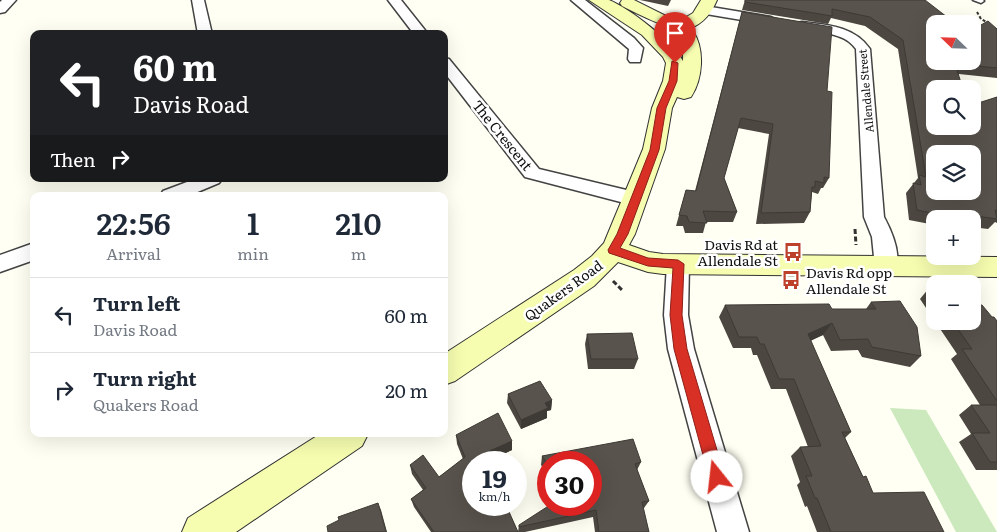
<!DOCTYPE html>
<html lang="en">
<head>
<meta charset="utf-8">
<style>
	body { margin:0; font-family:Literata,serif; background:#f6f6f7; color:#1f2937; height:100vh; display:flex; flex-direction:column; font-size:19px; white-space:nowrap }
	* { box-sizing:border-box; margin:0 }
	p { font-size:16px; color:#747a83 }
	.icon { flex:none; width:28px; height:28px; fill:none; stroke:currentColor; stroke-width:2; stroke-linecap:round; stroke-linejoin:round }
	.map { position:relative; flex:1; overflow:hidden }
	.sheet { position:absolute; left:30px; top:192px; width:418px; height:245px; display:flex; flex-direction:column; background:#fff; border-radius:10px; box-shadow:0 5px 20px #0002 }
	.sheet>* { flex:none }
	.hud { position:absolute; left:30px; top:30px; width:418px; height:152px; border-radius:10px; box-shadow:0 5px 20px #0002; background:#202124; color:#fff; overflow:hidden }
	.needle { width:32px; rotate:293deg }
	.tools { position:absolute; left:926px; top:15px; display:grid; gap:10px }
	.tools a { display:grid; place-items:center; width:55px; height:55px; border-radius:10px; background:#fff; box-shadow:0 5px 20px #0002; font-size:25px }
	.speed { position:absolute; left:462px; top:451px; display:flex; gap:10px; font-size:25px; font-weight:700; text-align:center }
	.speed>* { display:grid; place-content:center; width:65px; height:65px; border-radius:50%; background:#fff; box-shadow:0 5px 20px #0002; line-height:1 }
	.speed small { font-size:12px; font-weight:400 }
	.speed .limit { border:8px solid #d22; background:#fff; color:#111 }
	.pin { position:absolute; display:grid; place-items:center; width:42px; height:42px; color:#fff; margin:-51px -21px; border-radius:50% 50% 50% 0; rotate:-45deg; box-shadow:0 0 5px #0007 }
	.pin .icon { rotate:45deg }
	.me { position:absolute; width:55px; margin:-28px; rotate:344deg; stroke-linejoin:round; filter:drop-shadow(0 0 4px #0008) }
	.turn { display:flex; align-items:center; gap:18px; height:105px; padding:0 20px; font-size:22px }
	.turn .icon { width:65px; height:65px; stroke-width:2.5 }
	.turn b { display:block; font-size:35px; line-height:42px }
	.then { display:flex; align-items:center; height:48px; padding:0 20px; background:#0003; gap:10px; font-size:19px }
	.eta { display:flex; justify-content:space-evenly; align-items:center; height:85px; text-align:center }
	.eta b { font-size:30px; font-weight:600; line-height:35px }
	ul { padding:0; list-style:none }
	li { display:flex; align-items:center; gap:15px; height:75px; padding:0 20px; border-top:1px solid #e0e1e3 }
	li div { flex:1 }
	li b { display:block; font-size:19px }
	li em { font-style:normal }
	.map>svg:first-child { display:block }
	.green { fill:#cbe9bc }
	.lines { fill:none; stroke-linecap:round; stroke-linejoin:round }
	.lane-casing { stroke:#434343; stroke-width:3 }
	.street-casing { stroke:#434343; stroke-width:3 }
	.secondary-casing { stroke:#323232; stroke-width:2 }
	.path-far1 { stroke:#323232; stroke-width:2; stroke-dasharray:3 2; stroke-linecap:butt }
	.path { stroke:#323232; stroke-width:3; stroke-dasharray:5 2.5; stroke-linecap:butt }
	.lane { fill:#fff; fill-rule:evenodd }
	.street { fill:#fff; fill-rule:evenodd }
	.secondary { fill:#f6fdb0; fill-rule:evenodd }
	.wall { fill:#4c4741 }
	.shaded-wall { fill:#3e3a35 }
	.building { fill:#58534c; stroke:#3e3a35; fill-rule:evenodd }
	.route { fill:#d93025; stroke:#8d1f18 }
	.labels { text-anchor:middle; dominant-baseline:central; stroke-width:5; stroke-linejoin:round; paint-order:stroke }
	.far-street-label { font-size:11px; fill:#101010; stroke:#fff }
	.street-label { font-size:14px; fill:#101010; stroke:#fff }
	.poi-label { font-size:14px; fill:#101010; stroke:#fff; text-anchor:end }
</style>
</head>
<body>
<div class="map">
<svg width="997" height="532" viewBox="0 0 997 532">
	<rect width="100%" height="100%" fill="#fffff3"/>
	<!-- green -->
	<path class="green" d="M890,408L926,410L997,532H956Z"/>
	<g class="lines">
		<!-- lane casing -->
		<g class="lane-casing">
			<path id="lane" d="M973,0H983L984,1L981,3Z"/>
		</g>
		<!-- street casing -->
		<g class="street-casing">
			<path id="street" d="M2,0H16L5,12L0,13V2Z
				M192,0H204L212,34H198Z
				M388,0H401L428,34H414Z
				M571,0H585L634,38L643,48L640,62H630L628,59L629,49Z
				M705,6L771,17L778,21L771,25L700,13L698,10L700,7Z
				M802,22C828,25 854,26 870,49L884,217C892,232 903,257 894,273L886,275L878,273L875,267L872,237L864,217L856,49C843,30 816,34 797,29L795,26L797,23Z
				M444,58L449,59L539,169L643,194L646,199L643,204L636,206L525,177L444,72Z
				M195,179H222L219,183L188,196H160L163,191Z
				M34,243V260L0,272V255Z
				M678,256L686,258L689,264L688,315L694,349L749,532H717L668,349L664,315L667,264L670,258Z"/>
		</g>
		<!-- secondary casing -->
		<g class="secondary-casing">
			<path id="secondary" d="M589,0C595,0 603,0 609,0C629,8 673,42 683,61V50L678,35L681,31H693C705,49 703,79 691,97L684,99L677,97L672,108L665,149L635,234L629,245L649,252L663,254L997,257V277L663,274L648,272L618,262L594,286L455,381L444,385V354L574,270L592,256L604,243L643,149L652,108L663,81L666,63L663,57L642,35Z
				M622,0H634L678,22L693,13L701,0H717C710,17 699,27 682,31C662,26 642,16 622,6L620,3Z
				M320,434H368L362,446L236,532H182L188,518Z"/>
		</g>
		<!-- path-far1 -->
		<path class="path-far1" d="M977,12L981,19L988,23"/>
		<!-- path -->
		<path class="path" d="M855,229L856,245
			M613,281L623,291"/>
		<!-- lane -->
		<use href="#lane" class="lane"/>
		<!-- street -->
		<use href="#street" class="street"/>
		<!-- secondary -->
		<use href="#secondary" class="secondary"/>
	</g>
	<!-- wall -->
	<path class="wall" d="M640,0H671L668,6Z
		M745,0H925L935,61L997,29V78L959,74L935,126L997,97V223L995,222L988,229L972,227V219H935V225L909,220L906,193L918,178L898,49L865,26L831,18L828,24L742,10Z
		M742,12L827,91L829,178L823,188H821L818,194L812,192L810,212L804,223L756,224L769,134L738,128L724,178L737,212L733,222H706L703,233H685L683,226H676L686,190L695,191Z
		M929,288H935V321H972L976,305L997,321V470H976L959,442L971,434L959,415L971,405H980L951,359L957,354L920,299Z
		M871,302L921,356L910,367L862,357L858,350L831,351L823,335L810,340L851,432L845,438L863,477L873,493L944,532H817L807,506L805,507L797,485L800,482L791,456L800,447H808L786,389H771L757,355H753L751,348H733L719,317L725,305L832,309H866Z
		M587,334L638,359L634,369H588L585,344Z
		M508,394L552,400L551,410L547,411V418L521,429L507,403Z
		M456,435L512,441V450L486,462L518,532L519,525L591,505L549,462V476L541,465L542,456L641,462L637,470L649,501L644,508L643,509L649,532H595L593,517L525,532H431L414,507L411,499L423,490L412,474L410,465L439,477L463,459L457,444Z"/>
	<!-- shaded-wall -->
	<path class="shaded-wall" d="M832,323L823,335L800,346L808,334Z
		M552,400L551,410L547,411V418L521,429V420L545,403Z
		M512,441V450L485,462L483,454Z
		M378,503L381,510L387,532H386Z"/>
	<!-- building -->
	<path class="building" d="M745,0H925L947,17L951,18L956,24H935V61H972V29H974L988,21L997,29V68L955,64L963,89H935V126H972V105L997,97V211L995,210L997,219L976,216L977,222L972,221V219H963L917,210L913,183L921,185L919,175L926,177L903,40L870,17L832,9V16L745,2ZM935,154H972V191H935Z
		M742,12L832,27L827,91L832,92L829,178L824,177V183L815,181V187H812L810,212L761,213L773,124L741,118L724,178L737,212L703,211L707,223L689,222L687,216L679,215L686,190L696,191Z
		M929,288H935V296Z
		M972,300L976,305H982L992,317H994L997,321V401L962,349H972L952,321H972Z
		M900,301L917,327L921,356L872,347L868,339L840,340L832,323L808,334L851,432H842L863,477L866,476L873,493L924,492L944,532H831L817,498H815L806,476H812L800,447L821,446L794,379H779L764,344H760L757,337H739L725,305L829,304L832,309H876L871,302Z
		M632,333L638,359H591L587,334Z
		M540,381L552,400L545,403L548,408L521,420L508,394Z
		M971,405H997V462H990L972,433H990Z
		M498,413L512,441L483,454L487,462H474V505H506L518,532H434L411,499L426,488L410,465L423,455L439,477L465,457L456,435Z
		M633,439L641,462L635,464L649,501L642,502L649,532H599L596,510L519,527V525L550,505H591V462H549V466L542,456Z
		M378,503L386,532H328L327,526L339,520L338,517Z"/>
	<!-- route -->
	<path class="route" d="M672,61L678,63L677,81L666,108L659,150L628,234L620,248L648,258L678,260L684,264L682,315L687,349L725,477L722,483L717,485L712,483L709,477L674,349L670,315L673,268L648,266L609,253L608,250L617,234L650,150L657,108L669,81Z"/>
	<!-- icons -->
	<defs>
		<g id="bus-bare" transform="scale(1.5)"><path d="M-5-6H5V4H4V6H2V4H-2V6H-4V4H-5ZM-3.5-4V0h7V-4ZM-3.5 1.2v1.5H-2V1.2ZM2 1.2v1.5H3.5V1.2Z" fill="#bd402a" stroke="#fff" stroke-width="2.5" paint-order="stroke"/></g>
	</defs>
	<g fill-rule="evenodd">
		<use href="#bus-bare" x="793" y="252"/>
		<use href="#bus-bare" x="791" y="280"/>
	</g>
	<g class="labels">
		<!-- far-street labels -->
		<g class="far-street-label">
			<text transform="translate(865 91) rotate(-95)">Allendale Street</text>
		</g>
		<!-- street labels -->
		<g class="street-label">
			<text transform="translate(503 135) rotate(51)">The Crescent</text>
			<text transform="translate(563 290) rotate(-36)">Quakers Road</text>
		</g>
		<!-- poi labels -->
		<g class="poi-label">
			<text x="778" y="244">Davis Rd at<tspan x="778" dy="16">Allendale St</tspan></text>
			<text x="806" y="272" text-anchor="start">Davis Rd opp<tspan x="806" dy="16">Allendale St</tspan></text>
		</g>
	</g>
</svg>
<div class="tools">
<a><svg class="needle" viewBox="-14 -14 28 28"><path d="M0-13l5 13h-10z" fill="#e53935"/><path d="M0 13l5-13h-10z" fill="#747a83"/></svg></a>
<a><svg class="icon" aria-label="search" viewBox="0 0 24 24"><circle cx="10" cy="10" r="6"/><path d="M15 15l6 6"/></svg></a>
<a><svg class="icon" aria-label="layers" viewBox="0 0 24 24"><path d="M12 4l9 5-9 5-9-5zM3 14l9 5 9-5"/></svg></a>
<a>+</a>
<a>−</a>
</div>
<div class="speed"><div>19<small>km/h</small></div><div class="limit">30</div></div>
<div class="pin" style="left:675px;top:63px;background:#d93025"><svg class="icon" aria-label="arrive" viewBox="0 0 24 24"><path d="M6 21V4h12l-3 4 3 4H6"/></svg></div>
<svg class="me" style="left:717px;top:477px" viewBox="-20 -20 40 40"><circle r="19" fill="#fff"/><path d="M0-13L10 11 0 6-10 11z" fill="#d93025"/></svg>
<div class="hud">
<div class="turn"><svg class="icon" aria-label="left" viewBox="0 0 24 24"><path d="M17 20v-9H6M10 6l-5 5 5 5"/></svg><div><b>60 m</b>Davis Road</div></div>
<div class="then">Then<svg class="icon" aria-label="right" viewBox="0 0 24 24"><path d="M7 20v-9h11M14 6l5 5-5 5"/></svg></div>
</div>
<section class="sheet">
<div class="eta">
<div><b>22:56</b><p>Arrival</p></div>
<div><b>1</b><p>min</p></div>
<div><b>210</b><p>m</p></div>
</div>
<ul>
<li><svg class="icon" aria-label="left" viewBox="0 0 24 24"><path d="M17 20v-9H6M10 6l-5 5 5 5"/></svg><div><b>Turn left</b><p>Davis Road</p></div><em>60 m</em></li>
<li><svg class="icon" aria-label="right" viewBox="0 0 24 24"><path d="M7 20v-9h11M14 6l5 5-5 5"/></svg><div><b>Turn right</b><p>Quakers Road</p></div><em>20 m</em></li>
</ul>
</section>
</div>
</body>
</html>
